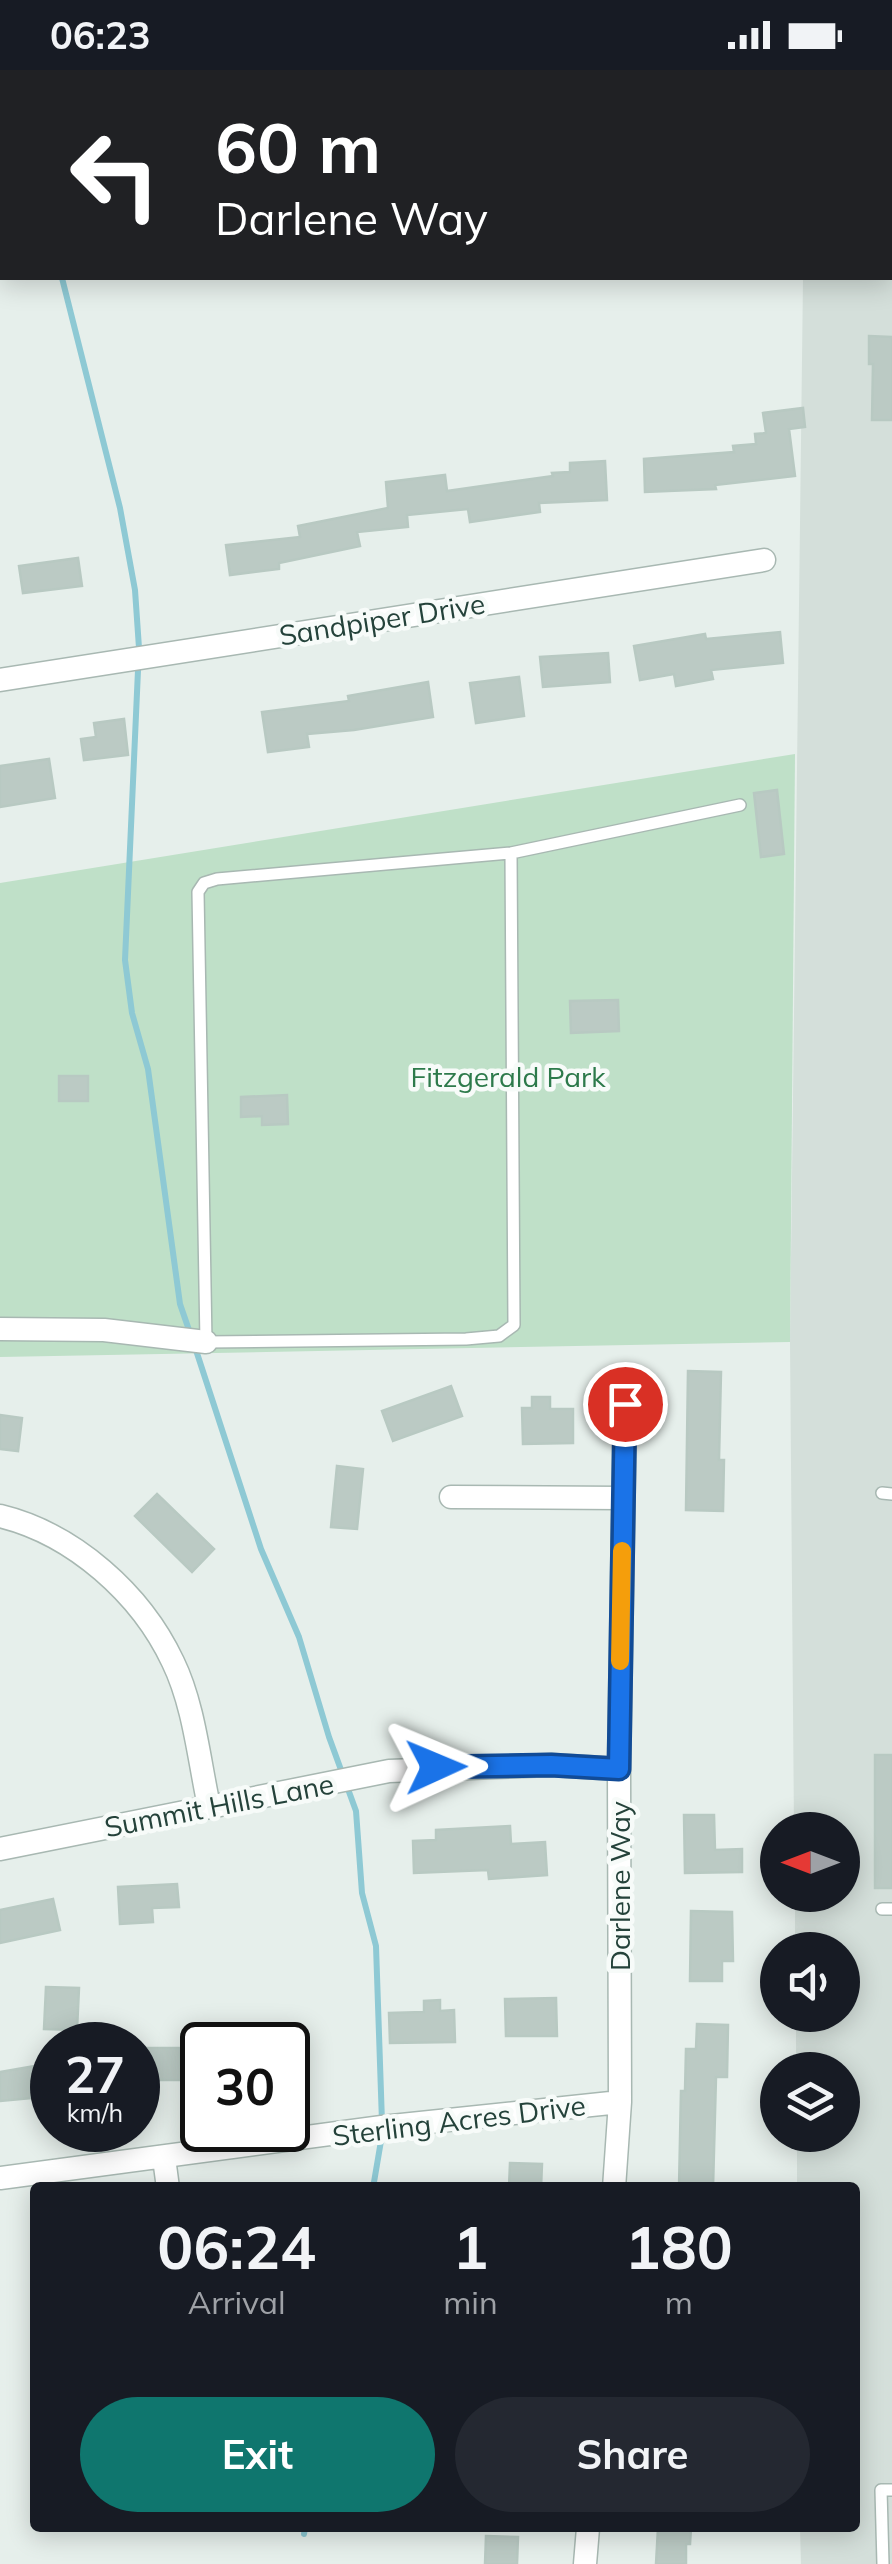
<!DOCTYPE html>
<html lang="en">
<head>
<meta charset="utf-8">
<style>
	body { margin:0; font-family:Mulish,sans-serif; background:#242831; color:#f1f3f6; height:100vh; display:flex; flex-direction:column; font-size:38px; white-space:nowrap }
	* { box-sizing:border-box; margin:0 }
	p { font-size:32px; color:#9ea1a6 }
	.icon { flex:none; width:55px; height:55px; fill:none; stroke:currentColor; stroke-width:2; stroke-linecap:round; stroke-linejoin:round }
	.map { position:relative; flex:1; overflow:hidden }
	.sheet { position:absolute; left:30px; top:2112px; width:830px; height:350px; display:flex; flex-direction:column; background:#171b24; border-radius:10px; box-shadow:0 5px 25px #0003 }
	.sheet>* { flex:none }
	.hud { position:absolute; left:0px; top:0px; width:892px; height:210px; box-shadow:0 5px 25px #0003; background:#202124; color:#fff; overflow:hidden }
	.needle { width:65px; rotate:270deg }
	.controls { position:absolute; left:760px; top:1742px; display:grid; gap:20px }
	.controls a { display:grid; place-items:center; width:100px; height:100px; border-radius:50%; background:#171b24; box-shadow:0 5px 25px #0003; font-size:50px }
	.speed { position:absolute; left:30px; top:1952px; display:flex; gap:20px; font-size:50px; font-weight:700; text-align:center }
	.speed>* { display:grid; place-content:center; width:130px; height:130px; border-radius:50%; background:#171b24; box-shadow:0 5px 25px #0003; line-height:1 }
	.speed small { font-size:25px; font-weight:400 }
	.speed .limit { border:5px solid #111; border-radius:15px; background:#fff; color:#111 }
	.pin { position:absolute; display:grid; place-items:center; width:85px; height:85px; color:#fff; margin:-42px; border:5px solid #fff; border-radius:50%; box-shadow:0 2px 10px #0007 }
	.me { position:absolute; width:110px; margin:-55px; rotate:89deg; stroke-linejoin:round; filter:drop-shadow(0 0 8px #0008) }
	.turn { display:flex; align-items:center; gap:35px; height:210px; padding:0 50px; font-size:45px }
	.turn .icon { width:130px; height:130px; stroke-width:2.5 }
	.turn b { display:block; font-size:70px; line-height:85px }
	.eta { display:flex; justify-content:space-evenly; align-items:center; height:170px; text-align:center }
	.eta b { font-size:60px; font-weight:700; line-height:70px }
	.cta { display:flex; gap:20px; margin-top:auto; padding:20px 50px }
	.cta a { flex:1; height:115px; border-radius:60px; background:#0f766e; color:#fff; font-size:40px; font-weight:700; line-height:115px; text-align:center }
	.cta a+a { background:#242831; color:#f1f3f6 }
	.status { display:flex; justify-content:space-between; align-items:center; height:70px; padding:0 50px; background:#171b24; direction:ltr }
	.status svg { height:28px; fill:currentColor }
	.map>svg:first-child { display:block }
	.built { fill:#d4dfda }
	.green { fill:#bfe0c8 }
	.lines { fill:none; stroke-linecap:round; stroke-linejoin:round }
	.stream { stroke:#8ec9d4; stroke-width:6 }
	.building { fill:#bbcac4; stroke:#b8c9c2; stroke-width:2.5 }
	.lane-casing { stroke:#a8b8b2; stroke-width:14 }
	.street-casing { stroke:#a8b8b2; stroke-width:25 }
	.primary-casing { stroke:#c2cac8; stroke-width:32 }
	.lane { stroke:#fff; stroke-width:11 }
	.street { stroke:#fff; stroke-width:22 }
	.primary { stroke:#6aa596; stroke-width:30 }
	.route-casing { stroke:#114b97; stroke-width:25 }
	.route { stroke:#1a73e8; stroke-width:18 }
	.slow { stroke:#f59e0b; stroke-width:18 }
	.labels { text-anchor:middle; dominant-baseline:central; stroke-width:9; stroke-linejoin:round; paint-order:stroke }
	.street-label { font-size:28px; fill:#24423a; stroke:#f7fbf9 }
	.park-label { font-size:28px; fill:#2d7a4b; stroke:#f7fbf9 }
</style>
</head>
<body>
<div class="status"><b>06:23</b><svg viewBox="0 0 49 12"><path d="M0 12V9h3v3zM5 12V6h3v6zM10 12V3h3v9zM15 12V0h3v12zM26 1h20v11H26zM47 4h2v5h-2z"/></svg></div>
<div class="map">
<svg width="892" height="2494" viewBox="0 0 892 2494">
	<rect width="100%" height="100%" fill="#e6efeb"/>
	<!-- built -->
	<path class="built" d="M43,0H892V2494H801L800,2458H855V2118L797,2117V2065H842V2000H796V1945H842V1880H795V1825H842V1760H794L790,1272L803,208H890V2Z"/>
	<!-- green -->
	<path class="green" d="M795,684L790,1272L0,1287V813Z"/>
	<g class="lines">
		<!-- stream -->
		<path class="stream" d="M22,0V2
			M62,208L120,438L135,520L139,578L125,890L132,943L148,999L180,1234L190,1263
			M194,1274L261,1479L299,1567L329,1667L356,1741L362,1823L376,1876L382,2052
			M373,2118L382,2065
			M304,2464L305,2458"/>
	</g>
	<!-- building -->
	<path class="building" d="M869,266L892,267V350H872L873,294H869Z
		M803,338L805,357L789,359L795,406L715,415L716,419L645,422L644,389L734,382L733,376L756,374L755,364L766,363L763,343Z
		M605,391L607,430L539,433L540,442L470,452L468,439L407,445L408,457L357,462L360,476L279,493V499L230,505L226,475L300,467L298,456L388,438L386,412L445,405L447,421L553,406L552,403L570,402V393Z
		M78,488L82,516L23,523L19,496Z
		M780,562L783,593L711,600L713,609L676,616L674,604L640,610L634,576L705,564L706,569Z
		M608,583L610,612L543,617L540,587Z
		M519,607L524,646L476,653L470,613Z
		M428,612L433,647L354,660L307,664L309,677L268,682L262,642L349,631L348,626Z
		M124,649L128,685L84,690L81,669L96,667L94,653Z
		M49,689L55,728L0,737V696Z
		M777,720L784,784L761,787L754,723Z
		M618,930L619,961L571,963L570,931Z
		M59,1006H88V1031H59Z
		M287,1025L288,1054L262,1055V1046L241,1047V1027Z
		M688,1301L721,1302L719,1390H724L723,1441L686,1440Z
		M451,1316L462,1346L393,1371L382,1341Z
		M532,1327H550V1339H573V1373L523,1374L522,1338H532Z
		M0,1345L22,1348L18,1381L0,1379Z
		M337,1396L363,1399L357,1459L331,1457Z
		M157,1424L214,1479L192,1502L135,1446Z
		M875,1685H892V1818H875Z
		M684,1745H714L715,1780L742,1779V1802L685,1803Z
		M510,1756L511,1774L545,1772L547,1805L489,1809L488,1800L414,1803L413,1771L436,1770V1760Z
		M177,1814L179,1837L152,1838L153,1852L120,1854L118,1817Z
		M53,1829L60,1860L0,1873V1840Z
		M691,1841L732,1842L733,1891H722V1911H690Z
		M46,1917L79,1918L77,1960L44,1959Z
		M556,1928L557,1966H506L505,1929Z
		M440,1930V1941L454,1940L455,1972L390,1973L389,1943L424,1942V1931Z
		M697,1954L728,1955L727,2007H716L713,2118H679L681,2021H685L686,1979H696Z
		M279,1956L280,1975H258L257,1958Z
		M138,1978H180L181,2010H138Z
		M52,1993V2026L0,2031V2002Z
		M510,2093L542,2094L541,2118H509Z
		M658,2458H691L690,2474H686V2494H656Z
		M486,2466L518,2467L517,2494H485Z"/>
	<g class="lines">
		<!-- lane casing -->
		<g class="lane-casing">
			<path id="lane" d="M511,783L514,1255L499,1266L466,1269L206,1272L198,822L204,813L217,809L511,783L740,735
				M882,1423L892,1424
				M882,1839H892
				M883,2494L881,2420H892"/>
		</g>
		<!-- street casing -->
		<g class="street-casing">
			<path id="street" d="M379,2V0
				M0,610L764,490
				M0,1259L104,1260L206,1272
				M451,1427L622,1428
				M0,1446C74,1464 141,1524 173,1592C194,1635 199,1690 209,1736
				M0,1779L389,1701L551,1695L619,1699
				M164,2088L168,2118
				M0,2108L382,2057L620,2032
				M614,2118L620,2032L619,1699L625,1334
				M585,2494L588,2458"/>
		</g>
		<!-- primary casing -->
		<g class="primary-casing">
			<path id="primary" d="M890,87H892
				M890,131H892
				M0,157L2,156"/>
		</g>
		<!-- lane -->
		<use href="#lane" class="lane"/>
		<!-- street -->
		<use href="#street" class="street"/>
		<!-- primary -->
		<use href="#primary" class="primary"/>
	</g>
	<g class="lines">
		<!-- route casing -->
		<g class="route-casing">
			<path id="route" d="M436,1697L551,1695L619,1699L625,1334"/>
		</g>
		<!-- route -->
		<use href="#route" class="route"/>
		<!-- slow -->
		<path class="slow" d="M620,1591L622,1481"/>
	</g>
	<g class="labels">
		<!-- street labels -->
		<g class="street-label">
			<text transform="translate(382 549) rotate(-9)">Sandpiper Drive</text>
			<text transform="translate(219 1735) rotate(-11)">Summit Hills Lane</text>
			<text transform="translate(619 1816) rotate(-90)">Darlene Way</text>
			<text transform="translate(459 2050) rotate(-7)">Sterling Acres Drive</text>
		</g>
		<!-- park labels -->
		<g class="park-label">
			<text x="508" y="1006">Fitzgerald Park</text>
		</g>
	</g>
</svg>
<div class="controls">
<a><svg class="needle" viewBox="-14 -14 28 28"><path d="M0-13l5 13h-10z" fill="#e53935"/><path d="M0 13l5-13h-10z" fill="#9ea1a6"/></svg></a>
<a><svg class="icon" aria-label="sound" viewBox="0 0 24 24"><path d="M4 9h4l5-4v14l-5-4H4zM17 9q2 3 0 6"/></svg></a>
<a><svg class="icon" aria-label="layers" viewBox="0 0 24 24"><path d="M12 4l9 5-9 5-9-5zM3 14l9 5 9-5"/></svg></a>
</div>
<div class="speed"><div>27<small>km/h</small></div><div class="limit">30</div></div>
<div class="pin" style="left:625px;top:1334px;background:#d93025"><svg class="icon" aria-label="arrive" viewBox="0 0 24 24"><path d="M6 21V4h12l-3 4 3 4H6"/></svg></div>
<svg class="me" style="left:436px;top:1697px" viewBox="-20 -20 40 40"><path d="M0-17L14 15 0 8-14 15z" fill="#1a73e8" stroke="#fff" stroke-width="4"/></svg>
<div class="hud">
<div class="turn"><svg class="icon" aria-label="left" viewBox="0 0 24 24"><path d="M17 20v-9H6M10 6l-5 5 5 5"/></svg><div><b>60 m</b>Darlene Way</div></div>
</div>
<section class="sheet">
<div class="eta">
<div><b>06:24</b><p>Arrival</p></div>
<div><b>1</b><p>min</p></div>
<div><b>180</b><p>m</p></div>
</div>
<div class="cta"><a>Exit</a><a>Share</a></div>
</section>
</div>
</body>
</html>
